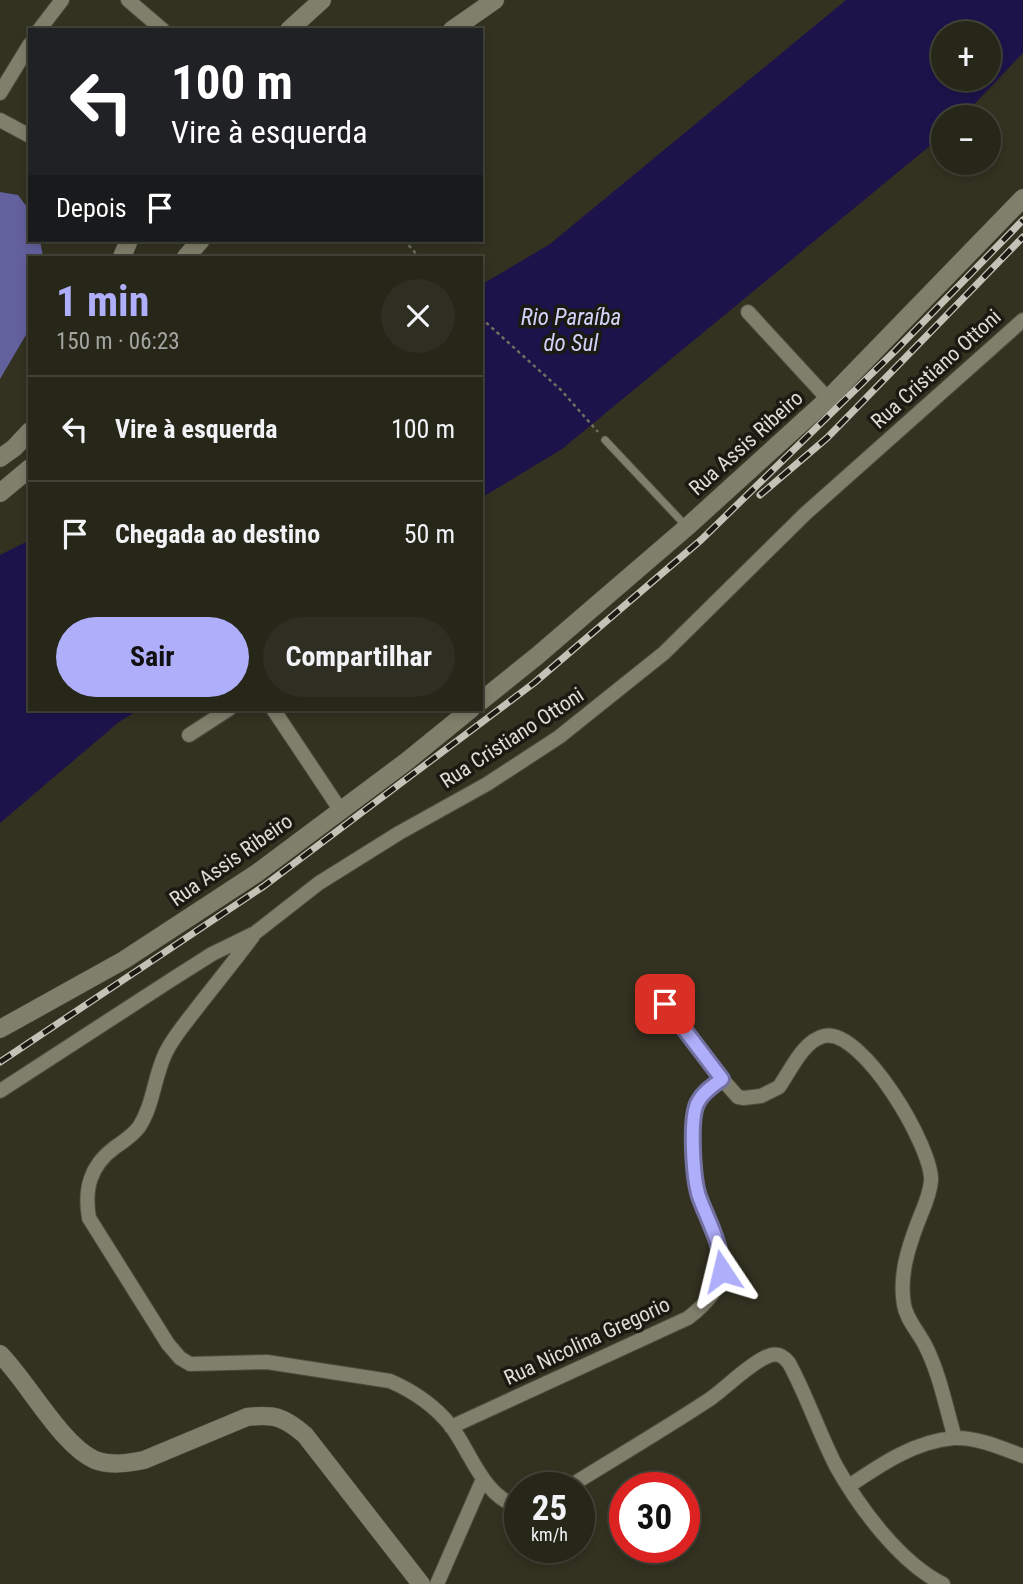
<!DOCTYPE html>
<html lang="pt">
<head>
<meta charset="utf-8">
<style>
	body { margin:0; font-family:"Roboto Condensed",sans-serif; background:#2e2e22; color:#f1f3f6; height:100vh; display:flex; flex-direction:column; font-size:26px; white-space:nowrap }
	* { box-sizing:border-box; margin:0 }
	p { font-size:23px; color:#a4a5a2 }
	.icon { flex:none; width:38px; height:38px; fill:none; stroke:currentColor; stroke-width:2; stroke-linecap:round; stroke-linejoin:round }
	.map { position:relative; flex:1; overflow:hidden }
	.drawer { position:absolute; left:28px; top:256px; width:455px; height:455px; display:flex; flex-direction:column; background:#262619; border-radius:0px; box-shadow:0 4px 10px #0003,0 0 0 2px #424338 }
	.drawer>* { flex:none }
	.top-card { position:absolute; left:28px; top:28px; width:455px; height:214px; border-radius:0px; box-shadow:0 4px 10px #0003,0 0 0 2px #424338; background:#202124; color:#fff; overflow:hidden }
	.controls { position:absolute; left:931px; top:21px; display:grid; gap:14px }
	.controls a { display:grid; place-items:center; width:70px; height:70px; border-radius:50%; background:#262619; box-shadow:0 4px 10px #0003,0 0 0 2px #424338; font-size:35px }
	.speed { position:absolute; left:504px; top:1472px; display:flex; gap:14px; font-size:35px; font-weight:700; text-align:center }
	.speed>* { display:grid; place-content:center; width:91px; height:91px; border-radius:50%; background:#262619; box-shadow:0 4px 10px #0003,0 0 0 2px #424338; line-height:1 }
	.speed small { font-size:18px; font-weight:400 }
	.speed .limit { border:10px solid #d22; background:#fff; color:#111 }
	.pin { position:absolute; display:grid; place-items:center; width:60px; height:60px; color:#fff; margin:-30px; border-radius:14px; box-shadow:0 4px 10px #0006 }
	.me { position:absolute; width:77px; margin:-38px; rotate:350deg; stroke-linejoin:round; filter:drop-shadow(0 0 5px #0008) }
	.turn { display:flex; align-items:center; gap:24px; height:147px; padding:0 28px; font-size:32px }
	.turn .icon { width:91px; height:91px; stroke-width:2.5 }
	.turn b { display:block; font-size:49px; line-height:60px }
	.then { display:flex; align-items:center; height:66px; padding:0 28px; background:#0003; gap:14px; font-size:26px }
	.round { display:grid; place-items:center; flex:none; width:74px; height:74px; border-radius:37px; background:#2e2e22 }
	.head { display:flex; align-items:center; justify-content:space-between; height:119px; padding:0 28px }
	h1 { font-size:42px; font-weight:700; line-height:52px; color:#afaefa }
	.primary-button { display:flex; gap:14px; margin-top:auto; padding:14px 28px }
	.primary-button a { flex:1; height:80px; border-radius:42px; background:#afaefa; color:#111; font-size:28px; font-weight:700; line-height:80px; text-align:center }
	.primary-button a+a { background:#2e2e22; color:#f1f3f6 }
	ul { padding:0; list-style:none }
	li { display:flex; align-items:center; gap:21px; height:105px; padding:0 28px; border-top:2px solid #424338 }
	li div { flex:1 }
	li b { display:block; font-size:26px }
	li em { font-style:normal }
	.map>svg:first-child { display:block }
	.forest { fill:#63609e }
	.water { fill:#1d134b; fill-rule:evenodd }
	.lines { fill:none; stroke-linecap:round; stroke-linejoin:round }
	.service-casing { stroke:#4d4d3e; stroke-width:9 }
	.minor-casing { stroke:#4d4d3e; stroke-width:16 }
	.tertiary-casing { stroke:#4d4d3e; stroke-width:19 }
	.path { stroke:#706f60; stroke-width:2.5; stroke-dasharray:3.5 3.5; stroke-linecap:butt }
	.service { stroke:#807f6c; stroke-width:7 }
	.minor { stroke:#807f6c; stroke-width:14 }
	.tertiary { stroke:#807f6c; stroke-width:18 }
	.rail-casing { stroke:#c2c2b7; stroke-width:7 }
	.rail { stroke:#1a1a12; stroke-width:4.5; stroke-dasharray:13; stroke-linecap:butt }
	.route-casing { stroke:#7271a2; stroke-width:18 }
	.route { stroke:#afaefa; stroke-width:12 }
	.labels { text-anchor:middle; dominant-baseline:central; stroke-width:7; stroke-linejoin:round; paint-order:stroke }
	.street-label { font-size:21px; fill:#ddddd3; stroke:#1a1a12 }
	.water-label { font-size:23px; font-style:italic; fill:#d2d3f8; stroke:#1a1a12 }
</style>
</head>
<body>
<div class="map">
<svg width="1023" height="1584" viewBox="0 0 1023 1584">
	<rect width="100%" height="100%" fill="#333221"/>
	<!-- forest -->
	<path class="forest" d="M0,192L18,195L30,211V240H40L43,257H30V328L0,379Z"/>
	<!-- water -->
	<path class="water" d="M846,0H1023V53L962,117H943V135L562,449L481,498V285L550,244ZM943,33H989V79H943Z
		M30,540V709H140L119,722L0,823V555Z"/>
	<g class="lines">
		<!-- service casing -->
		<g class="service-casing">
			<path id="service" d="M605,440L687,527"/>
		</g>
		<!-- minor casing -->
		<g class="minor-casing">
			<path id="minor" d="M128,0L163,30
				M39,30L62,0
				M0,93L30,44
				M0,120L30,136
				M748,312L828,399
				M273,709L341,811
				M189,735L229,709
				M253,936C236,959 218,981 200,1004C189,1019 175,1034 166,1052C154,1076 154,1104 139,1127C133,1135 123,1142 114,1148C90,1166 84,1189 89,1218L168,1344L180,1358L190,1364L267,1362L390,1381C413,1391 435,1406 451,1426C473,1456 482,1495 520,1508
				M651,985L722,1079L738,1097L744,1098L761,1096L779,1087C791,1070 803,1041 824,1036C862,1027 933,1148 931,1181C930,1195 923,1209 918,1222C908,1248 899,1276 904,1305C907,1321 919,1332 926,1347C940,1375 946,1408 955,1438
				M0,1091L171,980L212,954L255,933L319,883L399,833L487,784L559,737L664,653L805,514L1023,320
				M451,1427L688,1318C742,1277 719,1251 699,1199C693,1182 689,1117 698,1102C703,1092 713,1086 722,1079
				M849,1486C880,1465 915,1441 954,1438C977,1437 1002,1448 1023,1456
				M567,1488C615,1458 663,1430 710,1399C727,1387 748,1365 766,1357C776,1352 783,1355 789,1363C807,1396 819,1433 836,1466C859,1507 900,1563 943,1584
				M437,1584L483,1479"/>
		</g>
		<!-- tertiary casing -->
		<g class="tertiary-casing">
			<path id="tertiary" d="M289,30L322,0
				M452,30L495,0
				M122,257L129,240
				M186,257L201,240
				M0,458L14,448L30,431
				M0,493L30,468
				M481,701L537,656L687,527L828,399L1023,198
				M0,1029L124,960L257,873L407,761L471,709
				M0,1354C28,1382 61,1445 95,1460C111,1466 128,1463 144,1460L247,1417C275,1414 284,1417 305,1435L421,1584"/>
		</g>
		<!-- path -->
		<path class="path" d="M404,240L419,257
			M481,318L561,390L598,432"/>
		<!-- service -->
		<use href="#service" class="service"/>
		<!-- minor -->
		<use href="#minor" class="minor"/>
		<!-- tertiary -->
		<use href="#tertiary" class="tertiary"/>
		<!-- rail casing -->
		<g class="rail-casing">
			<path id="rail" d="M760,495L827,438L1023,237
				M0,1062L264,886L534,683L701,540L896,350L1023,220"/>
		</g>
		<!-- rail -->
		<use href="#rail" class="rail"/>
	</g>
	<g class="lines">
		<!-- route casing -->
		<g class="route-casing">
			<path id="route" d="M665,1004L722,1079C713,1086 703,1092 698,1102C689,1117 693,1182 700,1199C709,1223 722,1245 722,1271"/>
		</g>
		<!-- route -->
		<use href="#route" class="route"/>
	</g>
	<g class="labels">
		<!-- street labels -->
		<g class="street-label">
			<text transform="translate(936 369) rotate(-42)">Rua Cristiano Ottoni</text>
			<text transform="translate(746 443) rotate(-42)">Rua Assis Ribeiro</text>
			<text transform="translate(512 738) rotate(-33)">Rua Cristiano Ottoni</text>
			<text transform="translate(231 860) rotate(-35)">Rua Assis Ribeiro</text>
			<text transform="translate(587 1341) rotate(-25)">Rua Nicolina Gregorio</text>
		</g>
		<!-- water labels -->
		<g class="water-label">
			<text x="571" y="317">Rio Paraíba<tspan x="571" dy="26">do Sul</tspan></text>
		</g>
	</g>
</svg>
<div class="controls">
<a>+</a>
<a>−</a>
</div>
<div class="speed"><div>25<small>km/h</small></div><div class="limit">30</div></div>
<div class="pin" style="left:665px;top:1004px;background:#d93025"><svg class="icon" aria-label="arrive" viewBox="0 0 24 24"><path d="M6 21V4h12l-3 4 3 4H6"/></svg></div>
<svg class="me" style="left:722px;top:1271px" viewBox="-20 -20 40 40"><path d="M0-17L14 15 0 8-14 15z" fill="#afaefa" stroke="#fff" stroke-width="4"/></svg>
<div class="top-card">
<div class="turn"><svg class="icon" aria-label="left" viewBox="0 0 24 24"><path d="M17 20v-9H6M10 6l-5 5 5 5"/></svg><div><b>100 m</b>Vire à esquerda</div></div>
<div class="then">Depois<svg class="icon" aria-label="arrive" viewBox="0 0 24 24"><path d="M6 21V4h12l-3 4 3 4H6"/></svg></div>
</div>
<section class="drawer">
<div class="head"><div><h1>1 min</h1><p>150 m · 06:23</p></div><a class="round"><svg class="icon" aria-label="close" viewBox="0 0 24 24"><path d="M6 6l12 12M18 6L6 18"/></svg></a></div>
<ul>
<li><svg class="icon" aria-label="left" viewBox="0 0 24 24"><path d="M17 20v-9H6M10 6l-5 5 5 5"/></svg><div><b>Vire à esquerda</b></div><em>100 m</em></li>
<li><svg class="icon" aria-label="arrive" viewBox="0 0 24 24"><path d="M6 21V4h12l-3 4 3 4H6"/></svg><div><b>Chegada ao destino</b></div><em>50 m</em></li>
</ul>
<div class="primary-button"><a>Sair</a><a>Compartilhar</a></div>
</section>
</div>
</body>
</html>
